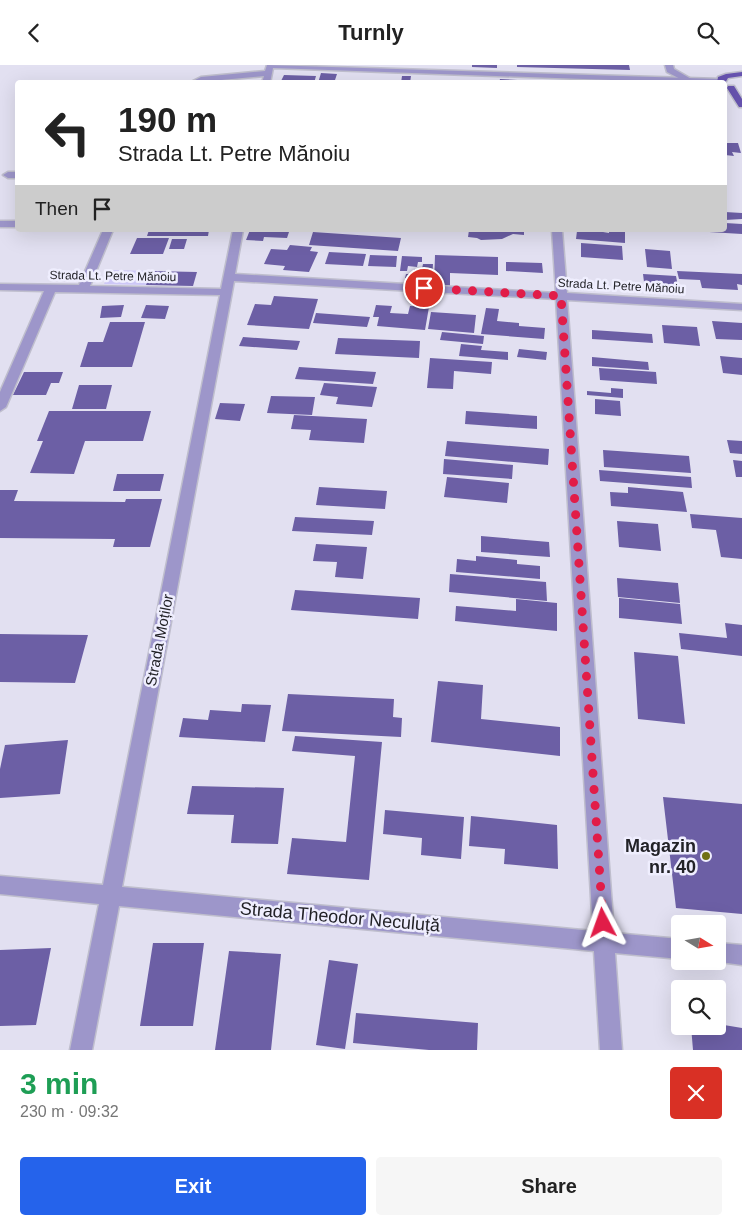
<!DOCTYPE html>
<html lang="en">
<head>
<meta charset="utf-8">
<style>
	body { margin:0; font-family:Arial,sans-serif; background:#f6f6f6; color:#222; height:100vh; display:flex; flex-direction:column; font-size:19px; white-space:nowrap }
	* { box-sizing:border-box; margin:0 }
	p { font-size:16px; color:#767676 }
	.icon { flex:none; width:28px; height:28px; fill:none; stroke:currentColor; stroke-width:2; stroke-linecap:round; stroke-linejoin:round }
	.map { position:relative; height:985px; overflow:hidden }
	.drawer { display:flex; flex-direction:column; background:#fff; flex:1 }
	.drawer>* { flex:none }
	.hud { position:absolute; left:15px; top:15px; width:712px; height:152px; border-radius:5px; box-shadow:0 5px 20px #0002; background:#fff; color:#222; overflow:hidden }
	.needle { width:32px; rotate:101deg }
	.controls { position:absolute; left:671px; top:850px; display:grid; gap:10px }
	.controls a { display:grid; place-items:center; width:55px; height:55px; border-radius:5px; background:#fff; box-shadow:0 5px 20px #0002; font-size:25px }
	.pin { position:absolute; display:grid; place-items:center; width:42px; height:42px; color:#fff; margin:-21px; border:2px solid #fff; border-radius:50%; box-shadow:0 1px 5px #0007 }
	.me { position:absolute; width:55px; margin:-28px; rotate:356deg; stroke-linejoin:round; filter:drop-shadow(0 0 4px #0008) }
	.turn { display:flex; align-items:center; gap:18px; height:105px; padding:0 20px; font-size:22px }
	.turn .icon { width:65px; height:65px; stroke-width:2.5 }
	.turn b { display:block; font-size:35px; line-height:42px }
	.then { display:flex; align-items:center; height:48px; padding:0 20px; background:#0003; gap:10px; font-size:19px }
	.round { display:grid; place-items:center; flex:none; width:52px; height:52px; border-radius:5px; background:#f6f6f6 }
	.summary { display:flex; align-items:center; justify-content:space-between; height:85px; padding:0 20px }
	h1 { font-size:30px; font-weight:600; line-height:38px; color:#1e9e55 }
	.button { display:flex; gap:10px; margin-top:auto; padding:10px 20px }
	.button a { flex:1; height:58px; border-radius:5px; background:#2563eb; color:#fff; font-size:20px; font-weight:600; line-height:58px; text-align:center }
	.button a+a { background:#f6f6f6; color:#222 }
	header { display:flex; justify-content:space-between; align-items:center; height:65px; padding:0 20px; background:#fff; font-size:22px; font-weight:600 }
	.map>svg:first-child { display:block }
	.green { fill:#cdc7f7 }
	.building { fill:#6c5fa5 }
	.lines { fill:none; stroke-linecap:round; stroke-linejoin:round }
	.lane-casing { stroke:#bfbecd; stroke-width:3 }
	.street-casing { stroke:#bfbecd; stroke-width:3 }
	.primary-casing { stroke:#bfbecd; stroke-width:3 }
	.lane { fill:#9d96ca; fill-rule:evenodd }
	.street { fill:#9d96ca; fill-rule:evenodd }
	.primary { fill:#6652af; fill-rule:evenodd }
	.route { stroke:#e11d48; stroke-width:9; stroke-dasharray:0 16.2 }
	.poi-dot { fill:#707115; stroke:#efeefe; stroke-width:2 }
	.labels { text-anchor:middle; dominant-baseline:central; stroke-width:5; stroke-linejoin:round; paint-order:stroke }
	.far-street-label { font-size:12px; fill:#222227; stroke:#efeefe }
	.street-label { font-size:15px; fill:#222227; stroke:#efeefe }
	.near-poi-label { font-size:18px; font-weight:bold; fill:#222227; stroke:#efeefe; text-anchor:end }
	.near-street-label { font-size:18px; fill:#222227; stroke:#efeefe }
</style>
</head>
<body>
<header><svg class="icon" aria-label="back" viewBox="0 0 24 24"><path d="M15 5l-7 7 7 7"/></svg>Turnly<svg class="icon" aria-label="search" viewBox="0 0 24 24"><circle cx="10" cy="10" r="6"/><path d="M15 15l6 6"/></svg></header>
<div class="map">
<svg width="742" height="985" viewBox="0 0 742 985">
	<rect width="100%" height="100%" fill="#e2e0f1"/>
	<!-- green -->
	<path class="green" d="M111,205L151,206L146,220L104,219Z"/>
	<!-- building -->
	<path class="building" d="M472,0H497V3L472,2Z
		M517,0H629L630,5L517,2Z
		M321,8L337,9L334,18H318Z
		M284,10L316,11L314,18H280Z
		M402,11H411L410,18H401Z
		M500,14L536,16V18H499Z
		M725,78H738L741,88L732,87L734,91L725,90Z
		M725,147L742,148V154L725,155Z
		M725,158L742,159V169L709,167V165H725Z
		M149,165H209L208,171H147Z
		M250,165L289,167L287,173L264,172L263,176L246,175Z
		M469,165H524V170L513,169L502,174L481,175L477,173L468,172Z
		M590,165H604L603,167L609,168V165L625,167V178L576,174L577,166L590,167Z
		M313,167L401,173L398,186L309,180Z
		M137,173H169L163,189H130Z
		M172,174H187L184,184H169Z
		M581,178L622,181L623,195L581,192Z
		M290,180L312,182L310,186L318,187L309,207L283,205L285,201L264,199L271,184L287,185Z
		M645,184L670,186L672,204L647,202Z
		M329,187L366,189L363,201L325,199Z
		M370,190L397,191L396,202L368,201Z
		M435,190L498,192V210L450,208V221L434,220Z
		M402,191L422,192V197H418L417,202L408,201L407,206H400Z
		M506,197L542,198L543,208L506,206Z
		M423,199H433L432,214L405,213L406,209H414V204H422Z
		M151,206L197,207L193,221L146,220Z
		M677,206L742,209V220L737,219L738,225L702,223L700,215L679,214Z
		M643,209L676,211L679,227L645,225Z
		M274,231L318,234L309,264L247,260L255,239L271,240Z
		M124,240L121,252L100,253L102,241Z
		M146,240L169,241L165,254L141,253Z
		M376,240L392,241L390,248L408,249L410,241L429,242L425,265L377,261L379,252H373Z
		M486,243L499,244L497,256L519,258V261L545,263L544,274L481,269Z
		M431,247L476,250L474,268L428,264Z
		M316,248L370,252L367,262L313,258Z
		M712,256L742,258V275L716,274Z
		M110,257H145L132,302H80L88,277H103Z
		M662,260L697,262L700,281L664,278Z
		M592,265L652,269L653,278L592,274Z
		M442,267L484,271L483,279L440,275Z
		M243,272L300,276L297,285L239,281Z
		M338,273L420,276L419,293L335,289Z
		M461,279L482,281L481,285L508,287V295L459,291Z
		M519,284L547,287L546,295L517,292Z
		M720,291L742,293V310L723,308Z
		M592,292L648,297L649,305L592,301Z
		M430,293L492,297L491,309L454,306L453,324L427,323Z
		M299,302L376,307L373,319L295,314Z
		M599,303L656,307L657,319L600,315Z
		M24,307H63L59,318H51L46,330H13Z
		M324,318L377,322L372,342L336,339L338,332L320,330Z
		M79,320H112L106,344H72Z
		M611,323L623,324V333L587,330V326L611,328Z
		M271,331L315,332L312,350L267,348Z
		M595,334L620,336L621,351L595,349Z
		M220,338L245,339L240,356L215,354Z
		M49,346H151L143,376H85L74,409L30,408L43,376H37Z
		M466,346L537,351V364L465,359Z
		M294,350L367,354L364,378L309,375L311,365L291,364Z
		M727,375L742,376V389L730,388Z
		M447,376L549,384L548,400L445,391Z
		M603,385L689,391L691,408L604,402Z
		M444,394L513,400L512,414L443,409Z
		M733,395L742,396V412H736Z
		M599,405L691,412L692,423L600,416Z
		M117,409H164L160,426H113Z
		M447,412L509,418L507,438L444,432Z
		M319,422L387,426L385,444L316,440Z
		M628,422L683,427L687,447L611,441L610,427L628,428Z
		M0,425H18L14,436L125,437L126,434H162L150,482H113L115,474L0,473Z
		M690,449L742,453V494L721,492L716,465L692,463Z
		M295,452L374,456L372,470L292,466Z
		M617,456L658,459L661,486L619,482Z
		M481,471L549,477L550,492L481,487Z
		M316,479L367,482L363,514L335,512L337,497L313,496Z
		M476,491L517,495V499L540,501V514L456,507L457,494L476,496Z
		M450,509L546,517L547,536L449,527Z
		M617,513L678,518L680,538L618,532Z
		M295,525L420,533L418,554L291,545Z
		M619,533L680,539L682,559L619,553Z
		M516,534L557,538V566L455,556L456,541L516,546Z
		M725,558L742,560V591L681,584L679,568L727,573Z
		M0,569L88,570L75,618L0,617Z
		M634,587L678,591L685,659L638,654Z
		M438,616L483,620L481,654L560,662V691L431,677Z
		M288,629L394,634L393,652L402,653L401,672L282,666Z
		M242,639L271,640L265,677L179,672L183,653L208,655L210,645L241,647Z
		M295,671L382,677L369,815L287,809L292,773L346,777L355,691L292,686Z
		M68,675L60,729L0,733V704L5,680Z
		M192,721L284,723L278,779L231,778L234,750L187,749Z
		M663,732L742,739V849L676,843Z
		M385,745L464,752L461,794L421,790L422,773L383,769Z
		M471,751L557,760L558,804L504,799L505,784L469,781Z
		M153,878H204L193,961H140Z
		M51,883L36,960L0,961V885Z
		M229,886L281,889L271,985H215Z
		M329,895L358,899L345,984L316,980Z
		M356,948L478,958L477,985H429L353,978Z
		M718,959L742,963V985H693L691,961H718Z"/>
	<g class="lines">
		<!-- lane casing -->
		<g class="lane-casing">
			<path id="lane" d="M665,0H673L674,4L693,15L686,17L667,7Z"/>
		</g>
		<!-- street casing -->
		<g class="street-casing">
			<path id="street" d="M267,0L720,14L724,16L694,18L273,3L270,18H262L264,11L189,18L201,12L265,6Z
				M18,107V113H8L3,110L8,107Z
				M0,156H18V162H0Z
				M103,165H113L90,221L221,224L233,165H243L235,209L556,228L552,165H562L567,228L742,239V245L567,235L614,868L680,874V894L615,888L622,985H600L594,886L119,841L92,985H70L99,839L0,829V811L103,820L220,230L55,227L6,342L0,346V327L44,226L0,225V219L79,220ZM234,216L556,234L593,866L122,822Z
				M718,878L742,880V900L713,896H718Z"/>
		</g>
		<!-- primary casing -->
		<g class="primary-casing">
			<path id="primary" d="M742,7V11L728,13L725,18H717L718,12L726,9Z
				M728,21H734L742,34V42H739L727,23Z"/>
		</g>
		<!-- lane -->
		<use href="#lane" class="lane"/>
		<!-- street -->
		<use href="#street" class="street"/>
		<!-- primary -->
		<use href="#primary" class="primary"/>
	</g>
	<g class="lines">
		<!-- route -->
		<path class="route" d="M424,223L561,231L603,858"/>
	</g>
	<!-- markers -->
	<circle class="poi-dot" cx="706" cy="791" r="5"/>
	<g class="labels">
		<!-- far-street labels -->
		<g class="far-street-label">
			<text transform="translate(113 211) rotate(1)">Strada Lt. Petre Mănoiu</text>
			<text transform="translate(621 221) rotate(3)">Strada Lt. Petre Mănoiu</text>
		</g>
		<!-- street labels -->
		<g class="street-label">
			<text transform="translate(159 575) rotate(-79)">Strada Moților</text>
		</g>
		<!-- near-poi labels -->
		<g class="near-poi-label">
			<text x="696" y="781">Magazin<tspan x="696" dy="21">nr. 40</tspan></text>
		</g>
		<!-- near-street labels -->
		<g class="near-street-label">
			<text transform="translate(340 852) rotate(5)">Strada Theodor Neculuță</text>
		</g>
	</g>
</svg>
<div class="controls">
<a><svg class="needle" viewBox="-14 -14 28 28"><path d="M0-13l5 13h-10z" fill="#e53935"/><path d="M0 13l5-13h-10z" fill="#767676"/></svg></a>
<a><svg class="icon" aria-label="search" viewBox="0 0 24 24"><circle cx="10" cy="10" r="6"/><path d="M15 15l6 6"/></svg></a>
</div>
<div class="pin" style="left:424px;top:223px;background:#d93025"><svg class="icon" aria-label="arrive" viewBox="0 0 24 24"><path d="M6 21V4h12l-3 4 3 4H6"/></svg></div>
<svg class="me" style="left:603px;top:858px" viewBox="-20 -20 40 40"><path d="M0-17L14 15 0 8-14 15z" fill="#e11d48" stroke="#fff" stroke-width="4"/></svg>
<div class="hud">
<div class="turn"><svg class="icon" aria-label="left" viewBox="0 0 24 24"><path d="M17 20v-9H6M10 6l-5 5 5 5"/></svg><div><b>190 m</b>Strada Lt. Petre Mănoiu</div></div>
<div class="then">Then<svg class="icon" aria-label="arrive" viewBox="0 0 24 24"><path d="M6 21V4h12l-3 4 3 4H6"/></svg></div>
</div>
</div>
<section class="drawer">
<div class="summary"><div><h1>3 min</h1><p>230 m · 09:32</p></div><a class="round" style="background:#d93025;color:#fff"><svg class="icon" aria-label="close" viewBox="0 0 24 24"><path d="M6 6l12 12M18 6L6 18"/></svg></a></div>
<div class="button"><a>Exit</a><a>Share</a></div>
</section>
</body>
</html>
